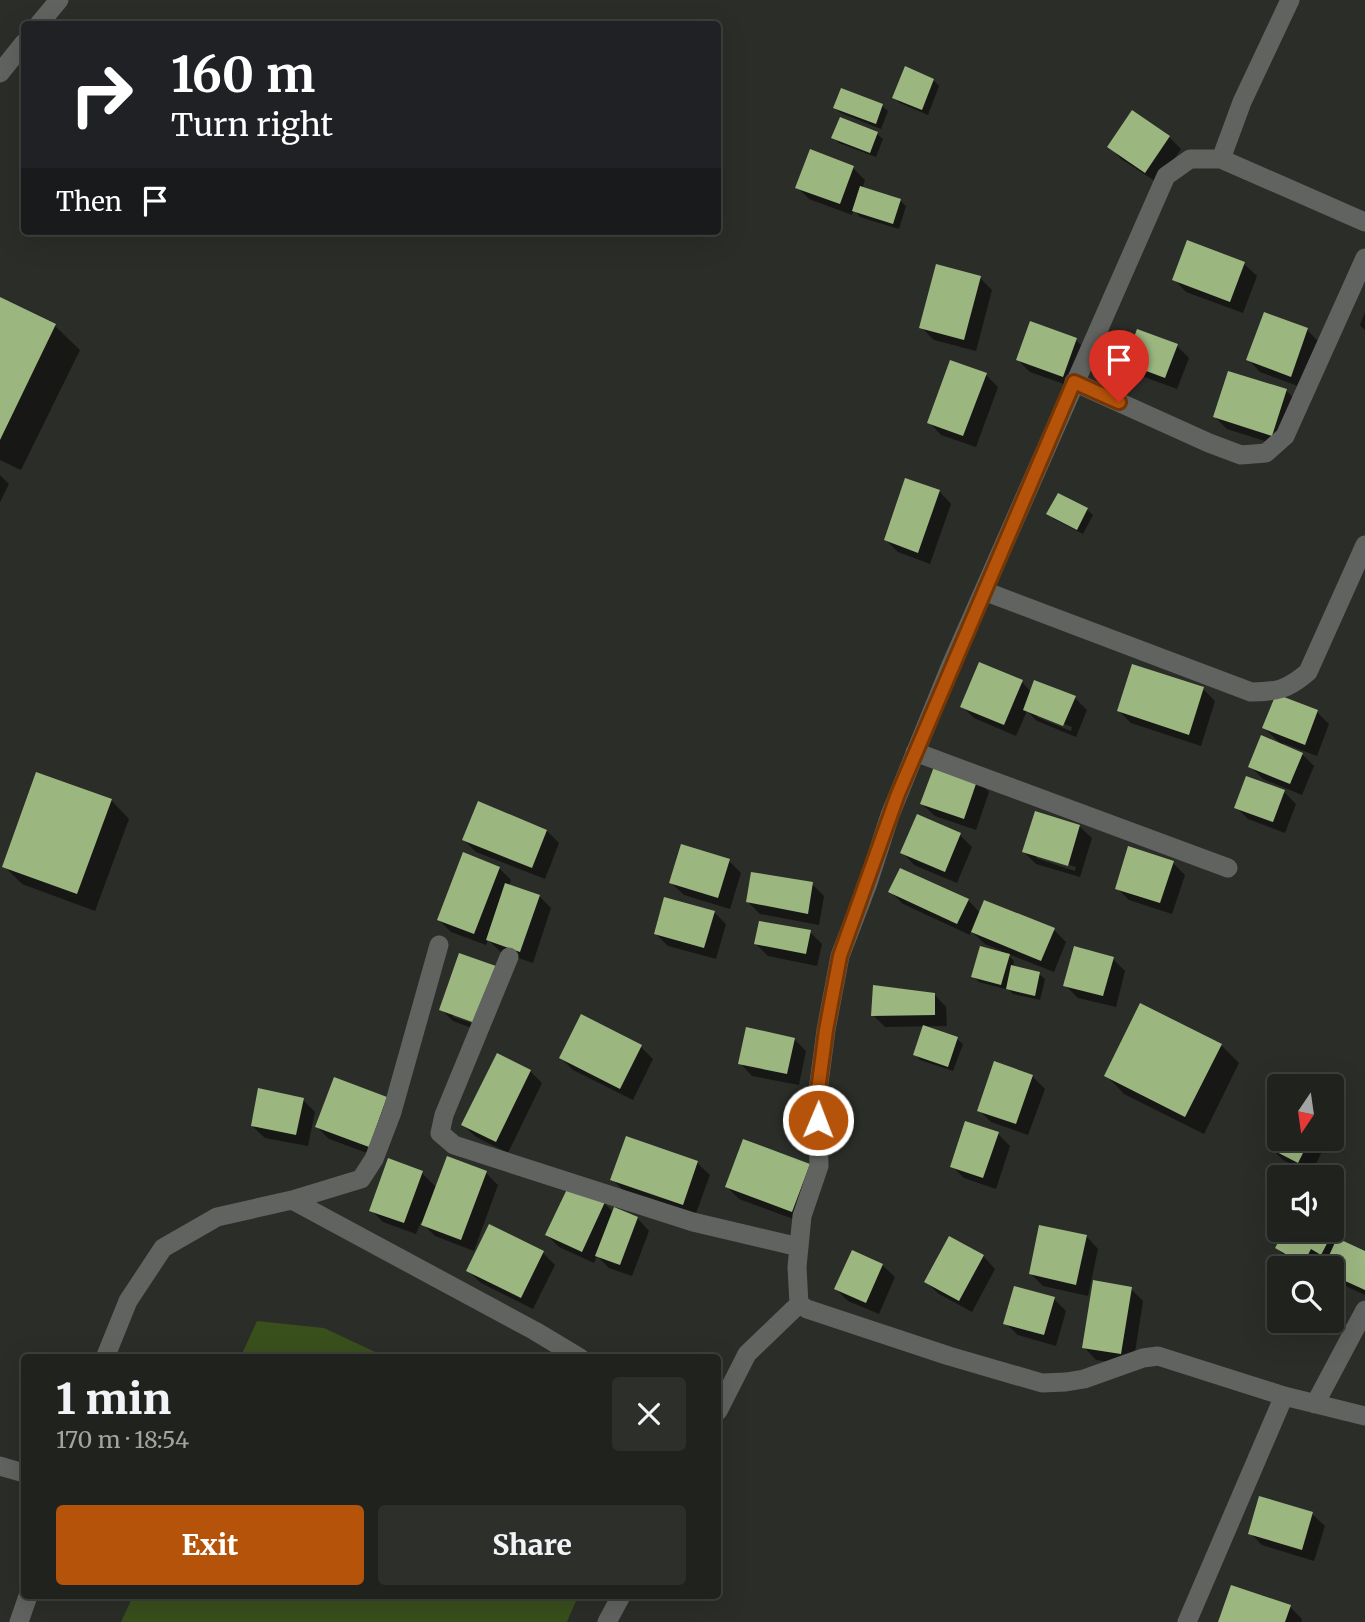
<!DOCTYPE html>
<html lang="en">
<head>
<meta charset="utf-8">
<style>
	body { margin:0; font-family:Merriweather,serif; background:#2d2f2b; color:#f1f3f6; height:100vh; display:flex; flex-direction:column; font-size:26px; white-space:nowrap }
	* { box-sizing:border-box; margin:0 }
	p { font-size:23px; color:#a2a4a4 }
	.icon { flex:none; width:38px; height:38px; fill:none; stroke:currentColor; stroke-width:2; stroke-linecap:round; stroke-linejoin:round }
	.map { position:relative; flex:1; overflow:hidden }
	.drawer { position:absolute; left:21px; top:1354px; width:700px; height:245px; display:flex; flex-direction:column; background:#20221e; border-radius:7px; box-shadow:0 7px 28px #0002,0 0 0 2px #3d3f3c }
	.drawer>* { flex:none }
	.top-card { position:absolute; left:21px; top:21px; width:700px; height:214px; border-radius:7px; box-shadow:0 7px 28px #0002,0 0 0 2px #3d3f3c; background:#202124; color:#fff; overflow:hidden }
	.needle { width:46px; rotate:193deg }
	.fabs { position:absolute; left:1267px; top:1074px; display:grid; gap:14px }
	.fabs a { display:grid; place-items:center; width:77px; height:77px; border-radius:7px; background:#20221e; box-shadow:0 7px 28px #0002,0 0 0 2px #3d3f3c; font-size:35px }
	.pin { position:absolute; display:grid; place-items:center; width:60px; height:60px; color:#fff; margin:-72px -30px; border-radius:50% 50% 50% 0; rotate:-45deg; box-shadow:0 0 7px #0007 }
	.pin .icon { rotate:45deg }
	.me { position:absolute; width:77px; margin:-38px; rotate:1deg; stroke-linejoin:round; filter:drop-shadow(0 0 5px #0008) }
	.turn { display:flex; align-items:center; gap:24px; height:147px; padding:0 35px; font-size:32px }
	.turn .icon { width:91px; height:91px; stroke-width:2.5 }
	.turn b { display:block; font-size:49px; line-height:60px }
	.then { display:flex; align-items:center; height:66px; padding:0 35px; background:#0003; gap:14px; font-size:26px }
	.round { display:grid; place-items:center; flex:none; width:74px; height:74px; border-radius:7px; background:#2d2f2b }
	.headline { display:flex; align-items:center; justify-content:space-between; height:119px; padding:0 35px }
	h1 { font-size:42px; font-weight:800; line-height:52px }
	.primary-button { display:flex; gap:14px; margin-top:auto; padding:14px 35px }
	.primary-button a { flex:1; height:80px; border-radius:7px; background:#b45309; color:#fff; font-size:28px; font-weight:800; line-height:80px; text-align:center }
	.primary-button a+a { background:#2d2f2b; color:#f1f3f6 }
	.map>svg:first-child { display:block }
	.water { fill:#394f1c }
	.shadow { fill:#0007; fill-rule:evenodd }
	.building { fill:#9cb680 }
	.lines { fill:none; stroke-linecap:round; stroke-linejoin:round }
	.minor { stroke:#616360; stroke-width:19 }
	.route-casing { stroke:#753606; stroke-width:18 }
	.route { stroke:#b45309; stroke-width:12 }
</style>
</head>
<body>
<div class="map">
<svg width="1365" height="1622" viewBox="0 0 1365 1622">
	<rect width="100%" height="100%" fill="#2b2d28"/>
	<!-- water -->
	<path class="water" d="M257,1321L324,1328L388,1358H240Z
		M133,1596H578L567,1622H121Z"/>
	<!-- shadow -->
	<path class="shadow" d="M933,80L939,86L928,115L900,103L894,98Z
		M882,106L888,111L881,129L841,113L835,108Z
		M877,134L883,139L876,157L839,143L834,138Z
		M1169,137L1181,149L1158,183L1121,159L1109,146Z
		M853,168L865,180L862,189L900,201L906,206L899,229L860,217L854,210L852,215L809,199L797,187Z
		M1244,264L1257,276L1243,313L1186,292L1174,279Z
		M980,278L992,290L976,351L934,340L921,327Z
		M0,299L55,326L80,350L21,470L0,460Z
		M1365,312V330L1360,325Z
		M1307,330L1319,342L1303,388L1260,372L1248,359Z
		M1076,340L1088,352L1075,388L1030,372L1018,360Z
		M1177,346L1189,358L1177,389L1139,375L1127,362Z
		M986,375L998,387L976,447L941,435L929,422Z
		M1286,390L1298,403L1284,447L1227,429L1215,417Z
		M0,475L9,484L0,502Z
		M939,491L951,504L930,564L898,552L886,540Z
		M1087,510L1093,515L1083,534L1054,519L1049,514Z
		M1022,682L1031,692L1075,698L1087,710L1076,737L1037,721L1027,711L1016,736L974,718L962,706ZM1037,713L1072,727L1071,731L1037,717Z
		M1203,689L1215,701L1201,746L1131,723L1119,711Z
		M1317,712L1329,724L1317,756L1283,743L1282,745L1264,728Z
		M1302,754L1314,766L1302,795L1263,779L1250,766Z
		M977,780L989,792L976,830L935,816L922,804Z
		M1284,792L1296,804L1285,833L1248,819L1236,807Z
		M111,800L129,819L95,911L22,884L4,866Z
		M1079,826L1092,838L1080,877L1036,864L1024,852ZM1036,855L1076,867L1075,871L1036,858Z
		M547,831L559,843L545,879L476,852L464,840Z
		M960,835L972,847L957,883L914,865L902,852Z
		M729,861L741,873L730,909L684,895L671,883Z
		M1173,863L1185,875L1172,914L1129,900L1117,888Z
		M499,868L511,880L509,886L539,896L551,908L533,963L501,952L488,940L486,945L451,932L439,920Z
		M812,884L824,896L819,925L760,914L748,902Z
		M891,892L968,900L980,913L1054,930L1066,942L1054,972L1006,953L1014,961L1013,967L1039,974L1045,979L1040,1000L1013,994L1009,990L979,982L973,976L1002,951L985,944L971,931L970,935L903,904Z
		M714,912L726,924L716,959L668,946L656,934Z
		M810,932L822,944L817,966L768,956L756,944Z
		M460,956L488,1034L453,1021L441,1009ZM453,1013L484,1024L483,1027L453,1017Z
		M1113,959L1125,971L1116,1007L1078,998L1065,985Z
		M934,994L946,1007L947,1026L885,1027L873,1015Z
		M582,1017L641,1047L653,1059L633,1100L573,1070L561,1058Z
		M794,1039L806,1051L799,1085L752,1076L740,1063Z
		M957,1039L963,1044L953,1071L920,1060L915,1054Z
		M1221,1045L1239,1063L1204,1134L1124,1094L1106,1075Z
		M530,1071L542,1083L508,1153L476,1137L463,1125Z
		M1032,1076L1045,1089L1028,1135L991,1122L979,1110Z
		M386,1099L381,1158L329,1139L317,1127Z
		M303,1100L315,1112L308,1146L265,1138L252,1126Z
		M1332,1116L1338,1121L1332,1133Z
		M1279,1131V1139H1328L1311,1174L1283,1160L1271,1148Z
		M998,1134L1010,1146L996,1189L964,1178L952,1166Z
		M697,1163L710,1175L695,1216L624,1191L612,1179Z
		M809,1165L804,1223L739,1199L727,1187Z
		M422,1173L437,1188L486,1173L498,1185L474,1251L435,1236L421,1222L416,1234L383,1222L371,1210Z
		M604,1203L614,1213L637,1218L649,1231L632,1276L609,1268L597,1256L594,1263L559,1247L547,1235Z
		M1321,1230L1337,1242L1365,1253V1295L1337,1282L1332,1277V1269L1324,1260L1319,1269H1304L1289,1260L1277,1248Z
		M1086,1236L1098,1249L1088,1296L1043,1286L1031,1274Z
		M543,1253L555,1265L533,1309L481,1283L468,1271Z
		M983,1256L995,1269L972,1312L939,1294L926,1282Z
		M882,1265L895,1277L879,1314L848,1301L836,1289Z
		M1131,1289L1143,1301L1133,1365L1096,1360L1084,1347Z
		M1054,1299L1066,1311L1056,1346L1018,1335L1005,1323Z
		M1312,1514L1325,1526L1314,1561L1262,1545L1250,1533Z
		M1290,1607L1302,1619L1301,1622H1220Z"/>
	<!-- building -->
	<path class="building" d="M905,66L934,79L922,110L892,98Z
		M841,88L883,104L876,124L833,108Z
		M1132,110L1170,136L1145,173L1107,147Z
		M840,117L878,132L870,153L831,138Z
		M810,149L854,166L840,204L795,188Z
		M860,186L901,199L893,224L852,211Z
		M1187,240L1245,262L1230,302L1172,280Z
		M936,264L981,276L964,340L919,328Z
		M0,297L56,324L0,440Z
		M1264,312L1308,328L1291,377L1246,360Z
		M1030,321L1077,338L1063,377L1016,360Z
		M1137,329L1178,344L1165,378L1125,363Z
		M950,360L987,373L963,436L927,423Z
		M1228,371L1287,389L1272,436L1213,417Z
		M905,478L940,490L918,553L884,540Z
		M1058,493L1088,508L1077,530L1046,514Z
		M979,662L1023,680L1004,725L960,707Z
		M1132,664L1204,687L1189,735L1117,711Z
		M1034,680L1076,696L1063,726L1023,710Z
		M1276,694L1318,710L1305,745L1262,728Z
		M1261,735L1303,753L1290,784L1248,767Z
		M935,764L978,778L964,819L920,804Z
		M36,772L112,799L77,894L2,867Z
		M1246,776L1285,790L1273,822L1234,808Z
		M478,801L547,830L532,868L462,840Z
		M1035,811L1080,825L1068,866L1022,852Z
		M917,814L961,833L945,872L900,853Z
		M681,844L730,859L718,898L669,883Z
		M1128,846L1174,861L1160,903L1115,889Z
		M463,852L500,867L474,934L437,920Z
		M900,868L969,899L957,924L888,892Z
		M751,872L813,882L808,914L746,902Z
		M505,883L540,895L520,952L486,940Z
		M664,897L715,911L704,948L654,934Z
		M984,900L1055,928L1041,961L971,932Z
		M759,921L811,930L806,954L754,944Z
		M980,946L1010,954L1001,985L971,977Z
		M1074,946L1114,957L1103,996L1063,986Z
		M459,953L496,966L475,1023L439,1010Z
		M1011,965L1040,972L1035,996L1006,989Z
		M873,985L935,993V1015L871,1016Z
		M1140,1003L1222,1044L1185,1117L1104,1076Z
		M581,1014L642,1045L620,1089L559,1058Z
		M923,1025L958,1037L948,1067L913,1055Z
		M746,1027L795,1038L787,1074L738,1064Z
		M497,1053L531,1070L496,1142L461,1125Z
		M994,1061L1033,1075L1016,1124L977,1111Z
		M334,1077L387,1097L369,1147L315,1127Z
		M258,1088L304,1098L296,1135L251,1126Z
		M965,1121L999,1132L983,1178L950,1167Z
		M1279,1127V1139H1310L1298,1163L1269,1148Z
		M626,1136L698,1161L683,1205L610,1180Z
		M743,1139L810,1164L792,1212L725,1187Z
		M447,1156L487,1171L461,1240L421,1225Z
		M388,1158L423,1171L404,1223L369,1211Z
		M569,1185L605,1202L582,1252L545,1235Z
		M614,1207L638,1217L620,1265L595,1256Z
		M489,1224L544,1251L521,1298L466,1271Z
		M1039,1225L1087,1235L1076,1285L1029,1274Z
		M1285,1230H1325L1332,1234L1321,1255L1311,1249L1303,1264L1275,1248Z
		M949,1236L984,1255L959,1301L924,1282Z
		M1337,1238L1365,1251V1290L1332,1275V1269H1323Z
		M852,1250L883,1264L866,1303L834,1289Z
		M1093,1280L1132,1287L1121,1354L1082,1348Z
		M1014,1286L1055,1297L1044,1335L1003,1324Z
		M1259,1496L1313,1512L1302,1550L1248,1534Z
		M1231,1585L1291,1605L1285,1622H1218Z"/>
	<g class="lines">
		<!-- minor -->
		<path class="minor" d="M39,24L59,0
			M0,73L24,43
			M1221,159L1242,102L1290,0
			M1074,382L1209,443L1241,455L1266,453L1285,436L1365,258
			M984,591L1251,692C1278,692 1288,689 1308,672L1365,545
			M915,752L1228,868
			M509,957L444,1115L440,1133L454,1145L693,1222L799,1247
			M292,1200L535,1331L580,1358
			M799,1304L797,1267L802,1216L819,1166L817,1098L826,1030L840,956L868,883L890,815L951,665L1166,176L1190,159H1221L1365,222
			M105,1358L128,1301L163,1248L217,1217L292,1200L361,1179L374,1159L392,1112L439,945
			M1315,1404L1365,1310
			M718,1411L747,1354L799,1304L807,1309L949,1356L1042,1383L1066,1382L1084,1379L1143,1358L1158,1356L1284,1396L1365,1416
			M0,1466L24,1473
			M19,1622L28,1596
			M607,1622L621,1596
			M1187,1622L1284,1396"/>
	</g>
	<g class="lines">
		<!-- route casing -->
		<g class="route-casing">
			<path id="route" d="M818,1120L817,1098L826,1030L840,956L898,794L1074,382L1119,402"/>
		</g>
		<!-- route -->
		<use href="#route" class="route"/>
	</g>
</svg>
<div class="fabs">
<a><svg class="needle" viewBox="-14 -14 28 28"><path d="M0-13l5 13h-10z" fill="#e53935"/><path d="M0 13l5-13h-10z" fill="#a2a4a4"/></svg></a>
<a><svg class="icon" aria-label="sound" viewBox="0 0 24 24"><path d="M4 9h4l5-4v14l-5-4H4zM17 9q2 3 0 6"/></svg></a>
<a><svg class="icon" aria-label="search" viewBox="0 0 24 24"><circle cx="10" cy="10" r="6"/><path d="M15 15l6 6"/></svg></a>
</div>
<div class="pin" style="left:1119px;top:402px;background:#d93025"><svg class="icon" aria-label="arrive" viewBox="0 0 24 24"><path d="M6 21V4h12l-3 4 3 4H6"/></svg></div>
<svg class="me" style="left:818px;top:1120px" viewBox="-20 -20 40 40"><circle r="17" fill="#b45309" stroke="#fff" stroke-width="3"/><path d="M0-11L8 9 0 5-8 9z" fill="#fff"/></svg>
<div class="top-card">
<div class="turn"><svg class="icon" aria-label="right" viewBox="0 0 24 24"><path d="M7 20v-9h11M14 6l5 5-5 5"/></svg><div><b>160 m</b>Turn right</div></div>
<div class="then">Then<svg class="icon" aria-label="arrive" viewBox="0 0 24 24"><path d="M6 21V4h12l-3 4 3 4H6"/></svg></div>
</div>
<section class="drawer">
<div class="headline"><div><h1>1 min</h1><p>170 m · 18:54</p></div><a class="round"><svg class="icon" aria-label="close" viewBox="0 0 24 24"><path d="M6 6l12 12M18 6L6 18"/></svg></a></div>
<div class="primary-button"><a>Exit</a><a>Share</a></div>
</section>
</div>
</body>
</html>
